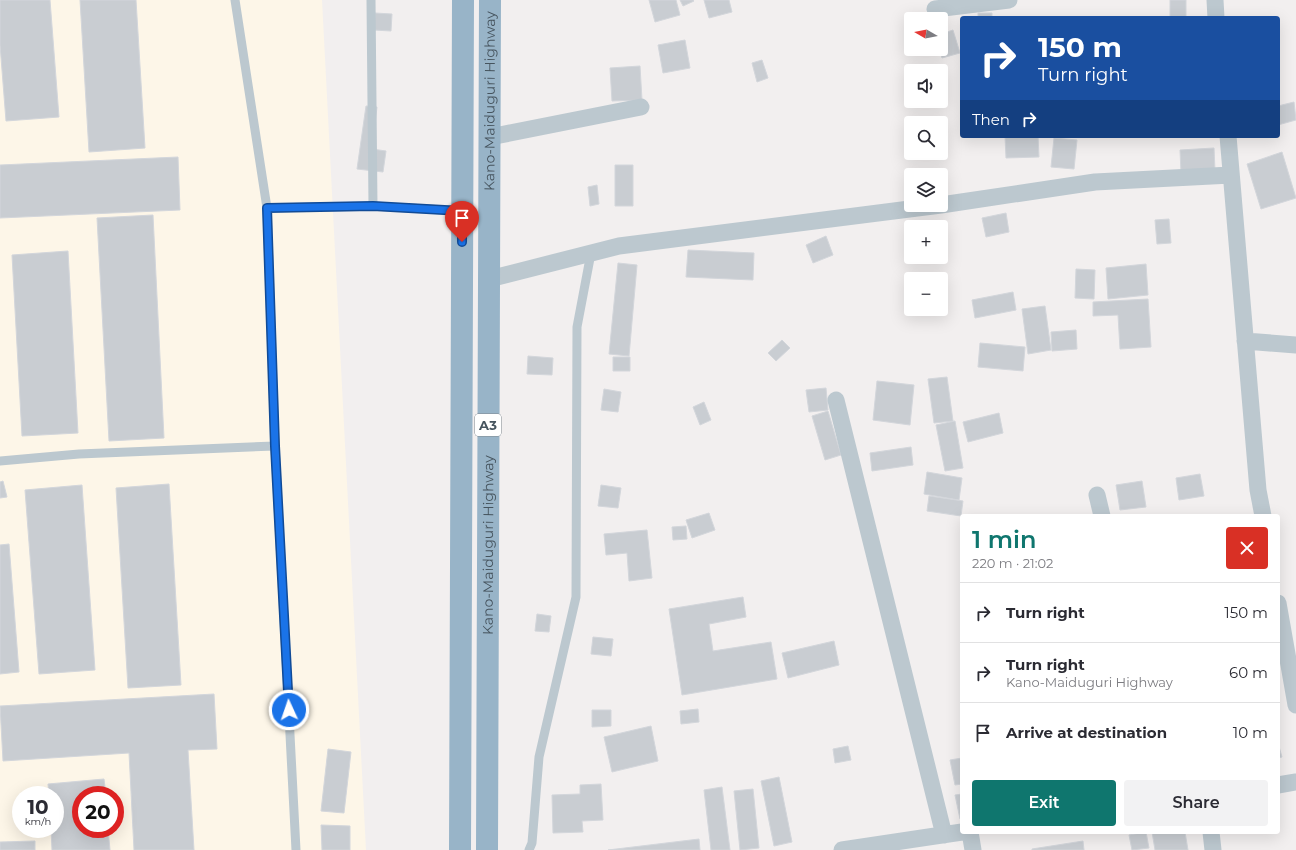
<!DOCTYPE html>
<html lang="en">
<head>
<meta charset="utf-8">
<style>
	body { margin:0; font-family:Montserrat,sans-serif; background:#f2f2f3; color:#2b2b33; height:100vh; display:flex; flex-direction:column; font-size:15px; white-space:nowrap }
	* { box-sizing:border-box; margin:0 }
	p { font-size:13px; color:#7c7c81 }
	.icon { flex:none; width:22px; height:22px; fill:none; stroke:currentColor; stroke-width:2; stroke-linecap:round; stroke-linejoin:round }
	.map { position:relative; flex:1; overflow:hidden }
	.details { position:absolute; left:960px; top:514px; width:320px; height:320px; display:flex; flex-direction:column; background:#fff; border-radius:4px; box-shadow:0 4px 16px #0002 }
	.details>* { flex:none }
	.hud { position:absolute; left:960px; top:16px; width:320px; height:122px; border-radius:4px; box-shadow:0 4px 16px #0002; background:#1a4fa0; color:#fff; overflow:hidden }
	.needle { width:26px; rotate:279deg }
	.fabs { position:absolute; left:904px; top:12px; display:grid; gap:8px }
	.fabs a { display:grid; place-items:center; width:44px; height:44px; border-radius:4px; background:#fff; box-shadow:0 4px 16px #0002; font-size:20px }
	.speed { position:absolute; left:12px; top:786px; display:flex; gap:8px; font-size:20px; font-weight:700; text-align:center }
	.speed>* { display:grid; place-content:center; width:52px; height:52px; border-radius:50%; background:#fff; box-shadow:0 4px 16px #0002; line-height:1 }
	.speed small { font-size:10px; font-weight:400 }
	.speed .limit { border:6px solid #d22; background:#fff; color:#111 }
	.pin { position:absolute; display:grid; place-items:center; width:34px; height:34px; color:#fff; margin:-41px -17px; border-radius:50% 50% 50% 0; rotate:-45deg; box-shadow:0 0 4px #0007 }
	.pin .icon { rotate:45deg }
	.me { position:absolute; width:44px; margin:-22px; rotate:357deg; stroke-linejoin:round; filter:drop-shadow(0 0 3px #0008) }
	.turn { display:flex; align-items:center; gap:14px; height:84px; padding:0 12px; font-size:18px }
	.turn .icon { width:52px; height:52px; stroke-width:2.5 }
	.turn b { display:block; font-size:28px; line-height:34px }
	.then { display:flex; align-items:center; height:38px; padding:0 12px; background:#0003; gap:8px; font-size:15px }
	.round { display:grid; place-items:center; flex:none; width:42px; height:42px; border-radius:4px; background:#f2f2f3 }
	.summary { display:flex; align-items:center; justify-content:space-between; height:68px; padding:0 12px }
	h1 { font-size:24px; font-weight:600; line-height:30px; color:#0f766e }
	.action { display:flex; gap:8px; margin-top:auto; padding:8px 12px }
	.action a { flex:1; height:46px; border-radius:4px; background:#0f766e; color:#fff; font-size:16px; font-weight:600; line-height:46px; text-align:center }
	.action a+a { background:#f2f2f3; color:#2b2b33 }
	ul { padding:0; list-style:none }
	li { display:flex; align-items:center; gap:12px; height:60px; padding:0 12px; border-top:1px solid #e1e1e2 }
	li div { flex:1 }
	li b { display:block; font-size:15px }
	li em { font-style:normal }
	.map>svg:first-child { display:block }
	.commercial { fill:#fdf6e8; fill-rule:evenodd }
	.building { fill:#c9cdd2; stroke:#d3d6db }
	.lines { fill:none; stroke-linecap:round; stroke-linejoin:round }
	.service { stroke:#bcc8cf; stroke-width:9 }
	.minor { stroke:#bcc8cf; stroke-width:17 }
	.trunk { stroke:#98b4c8; stroke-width:22 }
	.route-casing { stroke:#114b97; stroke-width:10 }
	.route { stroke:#1a73e8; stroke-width:7 }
	.labels { text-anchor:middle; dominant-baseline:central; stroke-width:3; stroke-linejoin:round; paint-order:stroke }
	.shield { fill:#fff; stroke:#7e878e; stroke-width:1 }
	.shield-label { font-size:13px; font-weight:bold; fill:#46545e }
	.street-label { font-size:14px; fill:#46545e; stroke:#fff }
</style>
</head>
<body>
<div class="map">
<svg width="1296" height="850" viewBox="0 0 1296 850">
	<rect width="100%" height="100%" fill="#f2efef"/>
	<!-- commercial -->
	<path class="commercial" d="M0,0H322L366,850H0ZM21,795H55V829H21ZM81,795H115V829H81Z"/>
	<!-- building -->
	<path class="building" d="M0,0H50L59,117L6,121L0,45Z
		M80,0H136L145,148L89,152Z
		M649,0H676L680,15L655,22Z
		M680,0H693L694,1L683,6Z
		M704,0H729L732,12L709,18Z
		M1170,0H1186V18H1170Z
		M375,13L392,14L391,31L374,30Z
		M978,13H992V18H978Z
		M953,30L960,53L942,58L939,49H941V34Z
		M685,40L690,68L663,73L658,45Z
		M762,60L768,78L757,82L752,63Z
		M640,66L642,100L612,101L610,68Z
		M1294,102L1296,120L1278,125V106Z
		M366,106L377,107L372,149L386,151L383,172L357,169Z
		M1005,136H1038L1039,157L1006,158Z
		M1054,138L1077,140L1074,169L1051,167Z
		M1214,148L1215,171L1181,173L1180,150Z
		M1282,152L1296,198L1261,209L1247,164Z
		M178,157L180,210L0,218V165Z
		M615,165H633V206H615Z
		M597,185L599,204L590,206L588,187Z
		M1006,213L1009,232L986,237L982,218Z
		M153,215L164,438L109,441L97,218Z
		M1169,219L1171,243L1157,244L1155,220Z
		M826,236L833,255L813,263L806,245Z
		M688,250L754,253L753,280L686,277Z
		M68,251L78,433L22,436L12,255Z
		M618,263L637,265L629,356L609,354Z
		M1146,264L1148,295L1108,299L1106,268Z
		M1076,269L1095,270L1094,299L1075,298Z
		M1013,292L1016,310L975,318L972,300Z
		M1148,299L1151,347L1120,349L1118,315L1093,316V302Z
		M1045,306L1051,350L1028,354L1022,309Z
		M1076,330L1077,349L1052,351L1051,332Z
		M782,340L790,348L776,361L768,353Z
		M980,343L1025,347L1023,371L978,367Z
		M528,356L553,358L552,375L527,374Z
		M613,357H630V371H613Z
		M947,377L953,421L934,423L928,379Z
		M877,381L914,385L910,425L873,420Z
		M826,388L828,410L809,412L806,390Z
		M604,389L621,392L618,412L601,410Z
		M704,402L711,420L700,425L693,407Z
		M828,411L841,455L825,460L812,416Z
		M999,413L1003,433L968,442L963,422Z
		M955,421L963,468L945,471L936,425Z
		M911,447L913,465L872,471L870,453Z
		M927,472L962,478L959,500L924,494Z
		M1200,474L1204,496L1179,500L1176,478Z
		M3,481L7,497L0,498V482Z
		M1142,481L1146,507L1120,510L1116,485Z
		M169,484L181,685L128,688L116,488Z
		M82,485L95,670L39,674L25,490Z
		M601,485L621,488L618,508L598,506Z
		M929,496L963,501L961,516L927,511Z
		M709,513L715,530L692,538L686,520Z
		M686,526L687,539L673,540L672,527Z
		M647,530L652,578L629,581L627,553L606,555L604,534Z
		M9,544L19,672L0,674V545Z
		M743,597L746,617L709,624L713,651L771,642L777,679L682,695L669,609Z
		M537,614L551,616L549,632L535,631Z
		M593,637L613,639L611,656L591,654Z
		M834,641L839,665L788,678L782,653Z
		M214,694L217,749L188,750L194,850H134L129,753L3,761L0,706Z
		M698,709L699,722L681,724L680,711Z
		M592,710H611V726L592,727Z
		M651,726L658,761L612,772L604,737Z
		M1278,743L1282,757L1278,758Z
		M848,746L851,760L835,763L833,749Z
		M328,749L351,752L344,813L321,811Z
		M962,758V784L955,785L950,760Z
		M779,777L792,842L774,846L761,781Z
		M104,779L106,795H81V829H108L110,850H52L51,829H55V795H49L48,784Z
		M601,784L603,820L582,821L583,832L553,833L552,795L580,794V785Z
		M722,787L730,850H711L704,790Z
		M753,789L759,848L740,850L734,791Z
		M962,794V818L960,819L955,795Z
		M321,825L350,826V850H322Z
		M1146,832L1149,848L1132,850L1129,835Z
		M1152,832H1185L1188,850H1155Z
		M699,839L700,850H608Z
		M35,841V850H0V842Z
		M1083,841L1084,850H1032V849Z"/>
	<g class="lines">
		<!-- service -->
		<path class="service" d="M235,0L267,208L275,446L296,850
			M371,0L373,206
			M267,208L373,206L462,211
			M0,461L79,454L275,446
			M529,850L532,843L539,757L576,597L577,327L591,253"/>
		<!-- minor -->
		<path class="minor" d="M1215,0L1216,18
			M935,9L1009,0
			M1228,136L1258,490L1263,516
			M490,137L641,107
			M941,205L1095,182L1231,175
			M489,279L619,246L941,205
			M1245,341L1296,345
			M836,400L944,835
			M1097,495L1102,516
			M1278,603L1296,705
			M1278,785L1296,782
			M970,832L973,850
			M1211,832L1213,850
			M842,850L962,832"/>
		<!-- trunk -->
		<g class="trunk">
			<path d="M460,850L463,0"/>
			<path id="s1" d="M487,850L490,0"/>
		</g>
	</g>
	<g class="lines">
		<!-- route casing -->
		<g class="route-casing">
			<path id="route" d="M289,710L275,446L267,208L373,206L462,211V242"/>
		</g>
		<!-- route -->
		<use href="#route" class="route"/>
	</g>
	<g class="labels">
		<!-- shield labels -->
		<rect class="shield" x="475" y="414" width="26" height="22" rx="3"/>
		<g class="shield-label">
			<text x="488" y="425">A3</text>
		</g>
		<!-- street labels -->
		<g class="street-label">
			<text stroke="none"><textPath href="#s1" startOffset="749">Kano-Maiduguri Highway</textPath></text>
			<text stroke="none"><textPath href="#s1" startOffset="305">Kano-Maiduguri Highway</textPath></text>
		</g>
	</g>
</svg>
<div class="fabs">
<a><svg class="needle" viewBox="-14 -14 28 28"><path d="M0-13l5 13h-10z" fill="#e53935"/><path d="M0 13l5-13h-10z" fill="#7c7c81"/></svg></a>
<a><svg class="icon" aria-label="sound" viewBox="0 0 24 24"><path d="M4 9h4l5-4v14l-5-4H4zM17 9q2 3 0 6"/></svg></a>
<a><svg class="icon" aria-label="search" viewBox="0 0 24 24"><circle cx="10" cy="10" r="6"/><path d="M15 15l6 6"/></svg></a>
<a><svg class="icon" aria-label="layers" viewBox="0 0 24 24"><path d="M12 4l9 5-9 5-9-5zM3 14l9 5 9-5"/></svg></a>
<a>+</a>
<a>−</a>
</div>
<div class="speed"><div>10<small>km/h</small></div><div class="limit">20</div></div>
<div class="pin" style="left:462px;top:242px;background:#d93025"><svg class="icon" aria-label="arrive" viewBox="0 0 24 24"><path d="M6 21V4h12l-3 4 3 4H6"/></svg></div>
<svg class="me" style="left:289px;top:710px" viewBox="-20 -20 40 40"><circle r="17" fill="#1a73e8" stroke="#fff" stroke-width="3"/><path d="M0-11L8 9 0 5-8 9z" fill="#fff"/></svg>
<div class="hud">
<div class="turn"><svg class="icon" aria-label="right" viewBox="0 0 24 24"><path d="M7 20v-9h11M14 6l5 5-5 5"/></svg><div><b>150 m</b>Turn right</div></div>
<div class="then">Then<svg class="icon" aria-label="right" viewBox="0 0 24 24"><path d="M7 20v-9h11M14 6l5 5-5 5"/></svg></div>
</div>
<section class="details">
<div class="summary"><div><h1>1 min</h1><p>220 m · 21:02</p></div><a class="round" style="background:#d93025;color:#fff"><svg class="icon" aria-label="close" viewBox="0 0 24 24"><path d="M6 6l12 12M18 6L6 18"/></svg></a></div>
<ul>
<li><svg class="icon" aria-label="right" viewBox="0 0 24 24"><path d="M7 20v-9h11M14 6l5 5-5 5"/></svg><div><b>Turn right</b></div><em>150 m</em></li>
<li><svg class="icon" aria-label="right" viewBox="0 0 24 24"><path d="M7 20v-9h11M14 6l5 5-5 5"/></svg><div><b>Turn right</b><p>Kano-Maiduguri Highway</p></div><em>60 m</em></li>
<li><svg class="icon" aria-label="arrive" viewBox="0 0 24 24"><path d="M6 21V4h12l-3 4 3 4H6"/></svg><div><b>Arrive at destination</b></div><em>10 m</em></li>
</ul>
<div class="action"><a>Exit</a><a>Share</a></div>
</section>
</div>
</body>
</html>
